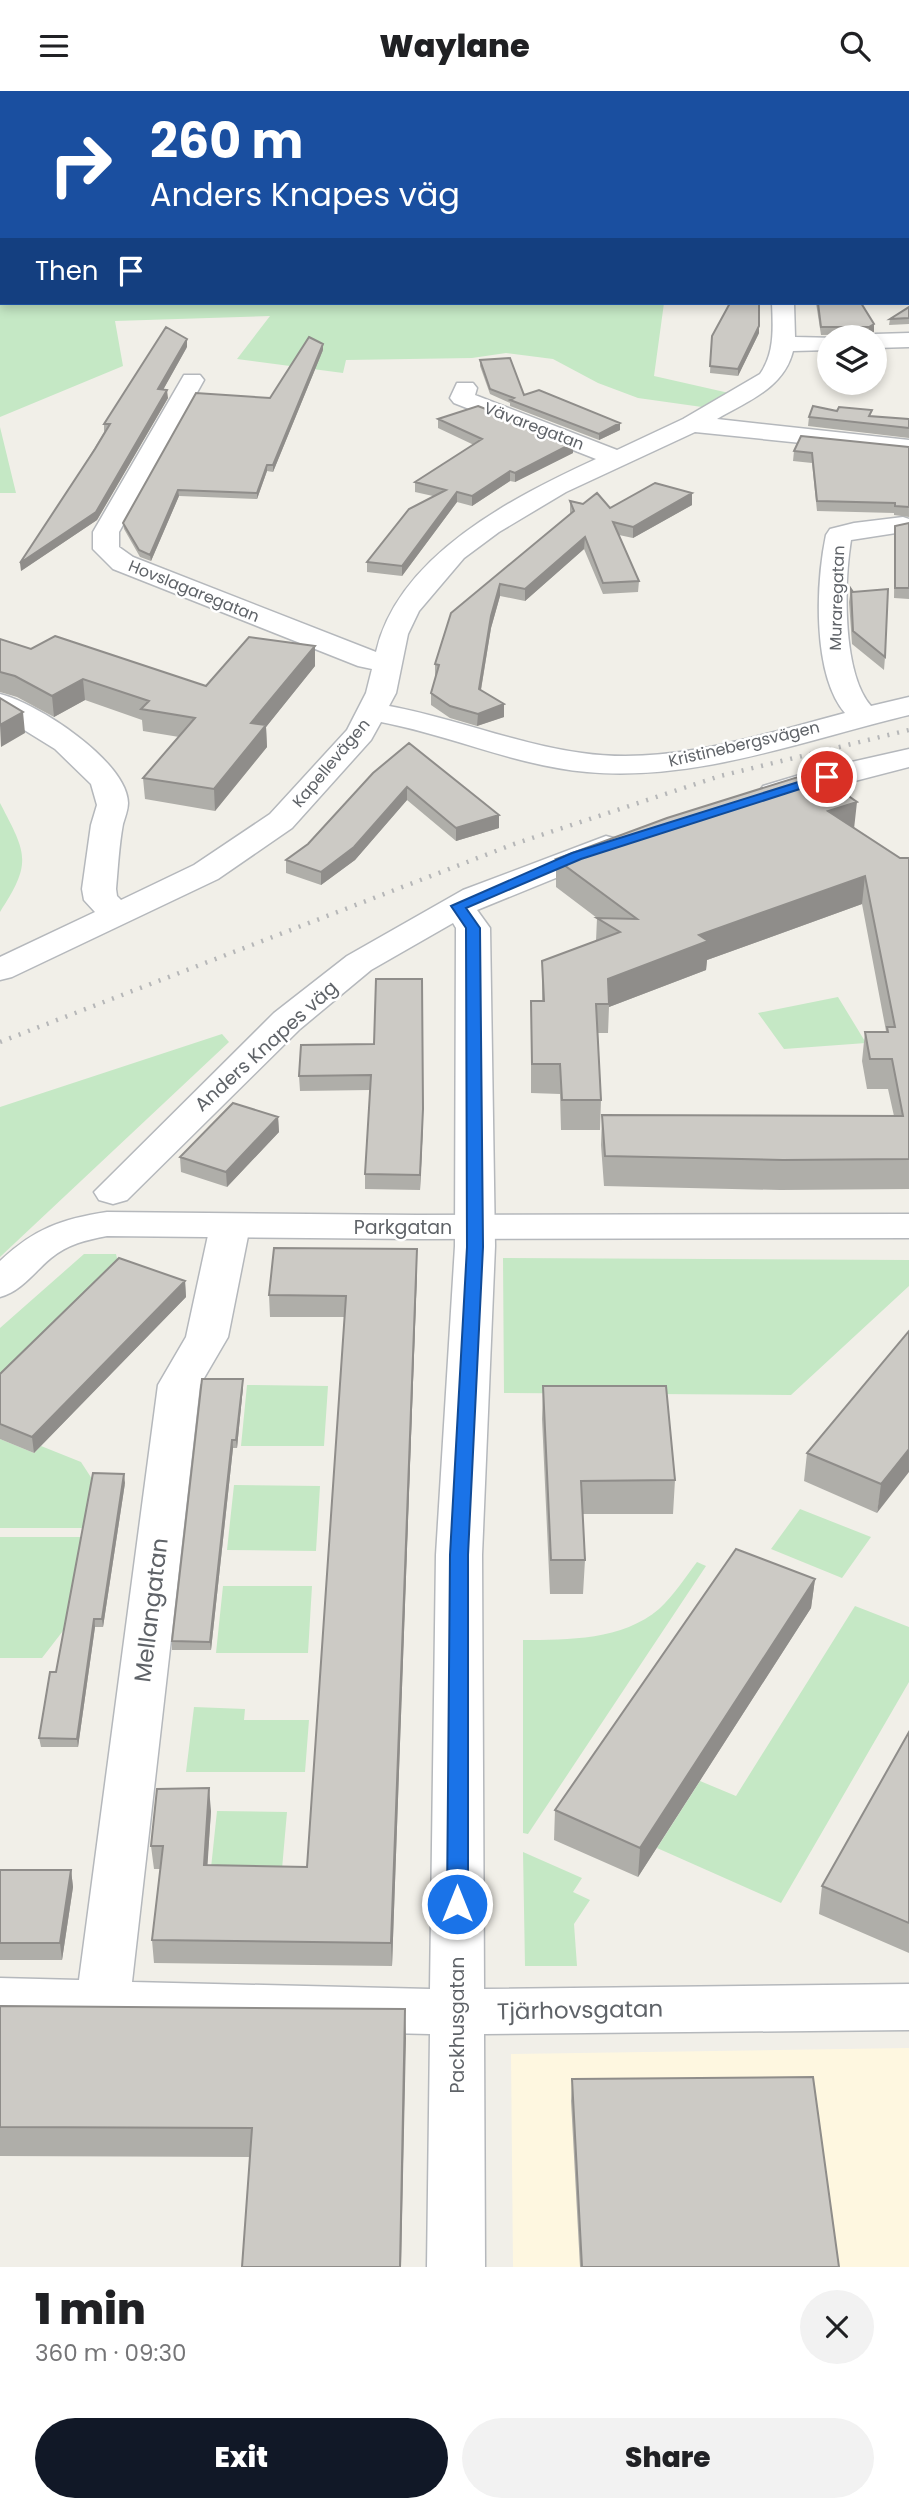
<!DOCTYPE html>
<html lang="en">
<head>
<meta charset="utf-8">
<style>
	body { margin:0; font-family:Poppins,sans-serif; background:#f2f2f2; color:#202124; height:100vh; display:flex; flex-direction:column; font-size:26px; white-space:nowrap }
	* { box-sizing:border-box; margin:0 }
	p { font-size:23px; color:#757577 }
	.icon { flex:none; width:38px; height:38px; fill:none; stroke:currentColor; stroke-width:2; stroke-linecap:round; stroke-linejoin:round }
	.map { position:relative; height:2176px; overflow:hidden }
	.side { display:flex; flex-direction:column; background:#fff; flex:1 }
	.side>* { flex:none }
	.hud { position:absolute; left:0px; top:0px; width:910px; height:214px; box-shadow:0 4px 10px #0003; background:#1a4fa0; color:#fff; overflow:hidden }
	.tools { position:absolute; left:817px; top:234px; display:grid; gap:14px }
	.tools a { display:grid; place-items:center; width:70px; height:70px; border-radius:50%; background:#fff; box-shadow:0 4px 10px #0003; font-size:35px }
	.pin { position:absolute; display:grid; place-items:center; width:60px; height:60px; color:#fff; margin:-30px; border:4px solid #fff; border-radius:50%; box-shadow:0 2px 7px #0007 }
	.me { position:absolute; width:77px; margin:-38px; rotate:0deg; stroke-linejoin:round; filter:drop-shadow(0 0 5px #0008) }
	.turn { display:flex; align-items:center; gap:24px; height:147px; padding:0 35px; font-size:32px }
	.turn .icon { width:91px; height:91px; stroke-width:2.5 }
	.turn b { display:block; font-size:49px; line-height:60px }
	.then { display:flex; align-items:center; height:66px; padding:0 35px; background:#0003; gap:14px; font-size:26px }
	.round { display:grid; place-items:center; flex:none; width:74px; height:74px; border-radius:37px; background:#f2f2f2 }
	.overview { display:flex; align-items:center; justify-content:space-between; height:119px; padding:0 35px }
	h1 { font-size:42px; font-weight:800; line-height:52px }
	.primary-button { display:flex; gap:14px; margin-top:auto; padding:14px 35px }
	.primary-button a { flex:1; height:80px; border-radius:42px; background:#111827; color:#fff; font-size:28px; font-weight:800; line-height:80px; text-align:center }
	.primary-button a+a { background:#f2f2f2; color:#202124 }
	header { display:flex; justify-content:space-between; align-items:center; height:91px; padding:0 35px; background:#fff; font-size:32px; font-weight:800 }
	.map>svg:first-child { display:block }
	.commercial { fill:#fef7e0 }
	.green { fill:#c5e8c5 }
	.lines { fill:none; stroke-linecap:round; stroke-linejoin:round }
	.minor-casing { stroke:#b5b8bc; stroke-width:3 }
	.tertiary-casing { stroke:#b5b8bc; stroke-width:3 }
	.minor { fill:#fff; fill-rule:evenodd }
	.tertiary { fill:#fff; fill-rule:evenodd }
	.rail { stroke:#b6b7b8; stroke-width:4.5; stroke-dasharray:2 8; stroke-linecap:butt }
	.wall { fill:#afaea9 }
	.shaded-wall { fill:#8f8d8a }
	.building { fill:#cccac5; stroke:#8f8d8a; stroke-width:2 }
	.route { fill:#1a73e8; stroke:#114b97; stroke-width:2 }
	.labels { text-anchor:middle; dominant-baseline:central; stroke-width:5; stroke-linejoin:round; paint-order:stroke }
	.far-street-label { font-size:16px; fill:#5f6368; stroke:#fff }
	.street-label { font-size:19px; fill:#5f6368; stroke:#fff }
	.near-street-label { font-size:23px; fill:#5f6368; stroke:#fff }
</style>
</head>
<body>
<header><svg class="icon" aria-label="menu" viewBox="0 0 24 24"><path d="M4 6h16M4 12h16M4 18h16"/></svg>Waylane<svg class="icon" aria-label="search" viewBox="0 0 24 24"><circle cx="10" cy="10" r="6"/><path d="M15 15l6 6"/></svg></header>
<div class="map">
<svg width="909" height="2176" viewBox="0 0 909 2176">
	<rect width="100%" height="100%" fill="#f1efe8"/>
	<!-- commercial -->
	<path class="commercial" d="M909,1957V2176H513L511,1963Z"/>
	<!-- green -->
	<path class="green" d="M0,157L2,212H664L654,285L729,302L702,316L638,307L598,292L553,268L506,262L472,267L346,269L343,282L237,268L270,225L115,230L123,275L0,326Z
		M0,336L16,402H0Z
		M0,712C26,762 33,771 0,821Z
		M838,906L866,952L784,958L758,922Z
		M222,943L229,951L0,1166V1016Z
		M84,1163H116L121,1183L0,1301V1237Z
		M503,1167L909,1169V1195L791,1304L504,1302Z
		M247,1294L328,1295L324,1355H241Z
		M0,1348L34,1362L41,1355L81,1371L94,1391L85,1437H0Z
		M234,1394L320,1395L316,1460L227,1459Z
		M800,1418L871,1446L842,1487L771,1458Z
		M0,1446H82L66,1536L42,1567H0Z
		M697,1471L706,1475L528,1743L523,1742V1549C568,1549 623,1549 659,1518C673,1505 685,1487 697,1471Z
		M223,1495H312L308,1562H216Z
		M855,1515L909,1536V1591L781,1812L657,1757L700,1690L736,1705Z
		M194,1616L245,1618L244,1629H309L305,1681H186Z
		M217,1720L287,1721L282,1778L211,1777Z
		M523,1761L582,1787L573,1801L590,1809L574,1833L577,1875H525Z"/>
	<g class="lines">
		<!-- minor casing -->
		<g class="minor-casing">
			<path id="minor" d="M34,0H52V2H34Z
				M778,0H796L797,2H779Z
				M0,17H2V29H0Z
				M908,23H909V35H908Z
				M0,70H2V82H0Z
				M908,140H909V152H908Z
				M772,212H794L795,246L837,247H830V259L793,260C784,297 748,310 717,328L909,349V363L695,341L566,401L499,441L464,467L419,520L408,543L396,602L389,615C454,627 516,653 582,662C670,675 761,644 845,622C812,583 816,492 826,444L830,438L854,432L903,426L909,428V440L851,449C844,492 842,582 871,615L909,606V624C804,649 697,691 587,681C517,675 450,644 381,631L371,649L292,737L218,788L12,886L0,889V866L95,821L84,809L82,798L91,734L97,714L91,693L55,658L0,624V603C37,612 127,670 128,712C128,719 125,726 123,733C119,754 118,777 116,798L117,805L121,809L194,774L270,723L347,639L366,602L372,578L358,575L113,478L93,458V441L184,284H200L204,289L119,441V456L133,466L376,561C398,464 514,406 596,368L454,312L450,307L457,292H473L477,297L475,304L617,359L683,328L760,283C775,262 773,236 772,212Z
				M909,242V256L875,257V247H866L875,243Z
				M909,658V676L774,711L763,709L758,702L763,695L816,679Z
				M606,745L617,748L622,755L617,762L477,819L490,837L495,1155L482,1464L484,1898L909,1893V1939L484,1943L485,2176H427L430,1943L0,1933V1887L79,1889L158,1294L186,1246L210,1135L216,1126L230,1123L244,1126L250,1135L228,1246L200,1294L132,1891L430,1898L436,1464L455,1155L456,837L453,832L371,879L300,938L127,1109L113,1113L99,1109L94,1101L274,922L347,865L463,799Z"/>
		</g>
		<!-- tertiary casing -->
		<g class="tertiary-casing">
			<path id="tertiary" d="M107,1121L417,1124L909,1123V1147L417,1148L107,1145C86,1149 68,1153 51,1167C34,1181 22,1200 0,1206V1170C34,1138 61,1128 107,1121Z"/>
		</g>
		<!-- minor -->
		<use href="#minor" class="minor"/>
		<!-- tertiary -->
		<use href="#tertiary" class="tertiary"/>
		<!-- rail -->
		<path class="rail" d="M0,951L514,753L720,685L909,639"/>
	</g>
	<!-- wall -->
	<path class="wall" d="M816,212H861L874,241L868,243L821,244Z
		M909,216V233L889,234L890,228Z
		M759,242L738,285L710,282L712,245Z
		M187,256L163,299L168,307L97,429L21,480L104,341V333Z
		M323,259L273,381L267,380L257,408L179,405L151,470L140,466L124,438L123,432L270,307Z
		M480,269L524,304L620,339L599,349L510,315V312L490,303L480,275Z
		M837,320L871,325L909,328V347L808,335L809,326Z
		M438,328L573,352V362L515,391L510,390L472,415L457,411L402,485L367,481V471L433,405L415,401V391L474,354L438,337Z
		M909,356V426L894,424V422L817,420L812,372L793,370L794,360Z
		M692,402V414L633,447L619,444L639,490L638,501L603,503L584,458L525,510L500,505L491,537L481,599L504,626L477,635L450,627L431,614V602L436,585H435V573L451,522L570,423V410L610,417Z
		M909,432V508L894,507L895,435Z
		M851,498L885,566L884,579L852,553L849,511Z
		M0,548L31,558L206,595L315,575L266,636L267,656L215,720L145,708L143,687L179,646L143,640L142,629L85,609L54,626L17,606L0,601Z
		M373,682L499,724V737L456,750L407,709L355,769L321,794L286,782V769L308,753Z
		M854,737L900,767H909V1098L780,1099L604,1095L601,1054L602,1024L894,1025L888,998H867L862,970L865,941L886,940L862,813L707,869L706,879L609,916L608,942H598L601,1009L600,1039H561L560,1003L531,1002V910H542V870L596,850L597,827L556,796V768Z
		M374,953L423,1033L420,1099L365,1098V1083L370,999L300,1000L299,985Z
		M278,1026L279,1041L227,1096L181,1081L180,1066Z
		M417,1180L392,1875L154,1872L152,1849L160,1778H154L151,1755L211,1720L207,1774L307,1776L345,1226H270L269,1204Z
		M185,1190L186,1206L34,1362L0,1348V1283Z
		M909,1240L877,1422L804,1390L807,1362Z
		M543,1295L675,1389L673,1423H582L585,1469L583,1503H550L542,1328Z
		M243,1296L237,1357H233L211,1559H172V1550Z
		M125,1392L103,1536H95L78,1656H41L39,1647L56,1581Z
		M815,1488L811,1517L638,1786L554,1749L555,1719Z
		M909,1641V1862L819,1823L822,1795Z
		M0,1779H71L73,1796L62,1869H0Z
		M0,1915L406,1947L250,2066L0,2065Z
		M572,1988L839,2176H580L571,2010Z"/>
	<!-- shaded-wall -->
	<path class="shaded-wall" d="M516,0H548L532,2H510Z
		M874,233V241L868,243L869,236Z
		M759,235V242L738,285V278Z
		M187,248V256L159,306L158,298Z
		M323,253V259L273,381V374Z
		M167,299L168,307L97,429L21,480L20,472Z
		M620,332V339L599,349V343Z
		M573,352V362L515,391V382Z
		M267,374V380L257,408V402Z
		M510,380V390L472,415V405Z
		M178,399L179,405L151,470L150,464Z
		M457,401V411L402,485V475Z
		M692,402V414L633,447V436Z
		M585,446L584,458L525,510V498Z
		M500,493V505L491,537L479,610V598L491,525Z
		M315,555V575L266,636L267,656L215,720L214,698L251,632Z
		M83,588L85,609L54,626L52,605Z
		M504,613V626L477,635L478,623Z
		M23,621L25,642L1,656L0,634Z
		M407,696V709L355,769L321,794V781Z
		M857,711L854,738L828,720Z
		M499,724V737L456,750V737Z
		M865,785L862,813L707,869L706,879L609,916L608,888L699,844Z
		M423,903V1033L420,1099V1084Z
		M278,1026L279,1041L227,1096L226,1081Z
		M417,1158V1180L392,1875L391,1852Z
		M185,1190L186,1206L34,1362L32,1346Z
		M243,1288V1296L237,1357L236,1349Z
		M232,1349L233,1357L211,1559L210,1551Z
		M909,1358V1381L877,1422L881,1393Z
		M124,1383L125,1392L103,1536L102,1528Z
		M815,1488L811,1517L638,1786L640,1757Z
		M94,1528L95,1536L78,1656L77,1648Z
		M209,1697L211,1720L206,1797L204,1774Z
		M71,1779L73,1796L62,1869L60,1852Z
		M405,1918L406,1947L401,2176H400Z"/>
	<!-- building -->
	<path class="building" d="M216,0H516L510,2H218Z
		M571,0H677L680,2H574Z
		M790,0H869L871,2H790Z
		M896,0H909V15L908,2H876Z
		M0,28H2V62L0,63Z
		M0,77H2V141L0,139Z
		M908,149H909V195L908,194Z
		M730,212H759V235L738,278L710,275L712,245Z
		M818,212H861L874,233L869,236H821Z
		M909,216V227L890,228Z
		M166,236L187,248L158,298L167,299L96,421L20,472L95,358L110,333H104Z
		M309,246L323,253L273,374H267L257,402L178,399L150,464L139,459L123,432L196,302L270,307Z
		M510,267L524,304L539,299L620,332L599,343L510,309L514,307L490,298L480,269Z
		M478,315L573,352L515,382L510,380L472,405L457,401L402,475L367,471L409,418L446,399L415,391L482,348L438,328Z
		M813,315L837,320L839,316L872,319L869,325L909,328V337L809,326Z
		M801,345L909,356V416L895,415V412L817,410L812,362L794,360Z
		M655,392L692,402L633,436L613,431L639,490L603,492L585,446L525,498L500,493L491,525L479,598L504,613L478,623L450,615L431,602L439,574L435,573L451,522L574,420L570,410L583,413L597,402L610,417Z
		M909,432V497H895V435Z
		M851,498L853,501L888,498L885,566L853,540Z
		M55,545L206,595L249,546L315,555L251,632L266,634L214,698L143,687L195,627L141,618L149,610L83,588L52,605L15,585L0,581V548L31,558Z
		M0,607L23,621L0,634Z
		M409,652L499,724L456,737L407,696L354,756L321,781L286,769L308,753L373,682Z
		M814,681L857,711L828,720L900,767H909V1068L783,1069L605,1065L602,1024L903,1025L892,968H870L865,941H888L887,936H895L865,785L699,844L708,850L608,888L609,913H596L601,1009H562L560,973H532L531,910H544L542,870L620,841L597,827L637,828L556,768L667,727Z
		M376,888H422L423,1018L420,1084L365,1083L371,984L299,985L301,954L374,953Z
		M233,1012L278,1026L226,1081L180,1066Z
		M274,1157L417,1158L391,1852L152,1849L163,1755H151L157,1698L209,1697L204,1774L307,1776L346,1205L269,1204Z
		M119,1167L185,1190L32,1346L0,1333V1283Z
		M909,1240V1358L881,1393L807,1362Z
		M202,1288H243L236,1349H232L210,1551L172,1550Z
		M543,1295H666L675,1389L581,1390L585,1469H551Z
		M93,1382L124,1383L102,1528H94L77,1648L39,1647L50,1581H56Z
		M736,1458L815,1488L640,1757L555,1719Z
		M909,1641V1832L822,1795Z
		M0,1779H71L60,1852H0Z
		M0,1915L405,1918L400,2176H242L252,2037L0,2036Z
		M813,1986L839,2176H582L572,1988Z"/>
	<!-- route -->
	<path class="route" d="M827,682L831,683V688L581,768L466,817L480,837L483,1156L468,1464V1813L465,1819L457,1822L450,1819L447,1813L450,1464L467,1156L466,837L451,815L572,762Z"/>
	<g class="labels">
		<!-- far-street labels -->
		<g class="far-street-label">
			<text transform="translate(534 335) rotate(21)">Vävaregatan</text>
			<text transform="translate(194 500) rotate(22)">Hovslagaregatan</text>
			<text transform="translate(837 507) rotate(-88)">Muraregatan</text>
			<text transform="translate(744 653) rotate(-13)">Kristinebergsvägen</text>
			<text transform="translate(331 672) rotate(-50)">Kapellevägen</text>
		</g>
		<!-- street labels -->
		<g class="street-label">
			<text transform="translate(266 955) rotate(-42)">Anders Knapes väg</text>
			<text x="403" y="1136">Parkgatan</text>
			<text transform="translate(457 1934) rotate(-90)">Packhusgatan</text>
		</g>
		<!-- near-street labels -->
		<g class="near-street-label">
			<text transform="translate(151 1519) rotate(-83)">Mellangatan</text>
			<text transform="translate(580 1919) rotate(-1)">Tjärhovsgatan</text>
		</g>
	</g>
</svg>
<div class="tools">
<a><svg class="icon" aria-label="layers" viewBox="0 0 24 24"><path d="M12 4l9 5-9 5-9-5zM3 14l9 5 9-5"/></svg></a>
</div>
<div class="pin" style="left:827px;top:686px;background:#d93025"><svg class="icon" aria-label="arrive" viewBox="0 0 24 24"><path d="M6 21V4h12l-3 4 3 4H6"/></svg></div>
<svg class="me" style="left:457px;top:1813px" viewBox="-20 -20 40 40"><circle r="17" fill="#1a73e8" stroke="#fff" stroke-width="3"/><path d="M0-11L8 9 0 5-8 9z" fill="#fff"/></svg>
<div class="hud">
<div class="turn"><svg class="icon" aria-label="right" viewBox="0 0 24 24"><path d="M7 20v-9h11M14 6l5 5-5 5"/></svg><div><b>260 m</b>Anders Knapes väg</div></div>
<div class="then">Then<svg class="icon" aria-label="arrive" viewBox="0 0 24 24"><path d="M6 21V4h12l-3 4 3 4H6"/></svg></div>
</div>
</div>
<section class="side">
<div class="overview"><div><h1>1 min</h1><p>360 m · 09:30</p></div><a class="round"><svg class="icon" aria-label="close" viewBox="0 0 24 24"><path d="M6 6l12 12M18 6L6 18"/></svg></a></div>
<div class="primary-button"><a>Exit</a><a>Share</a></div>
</section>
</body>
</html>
